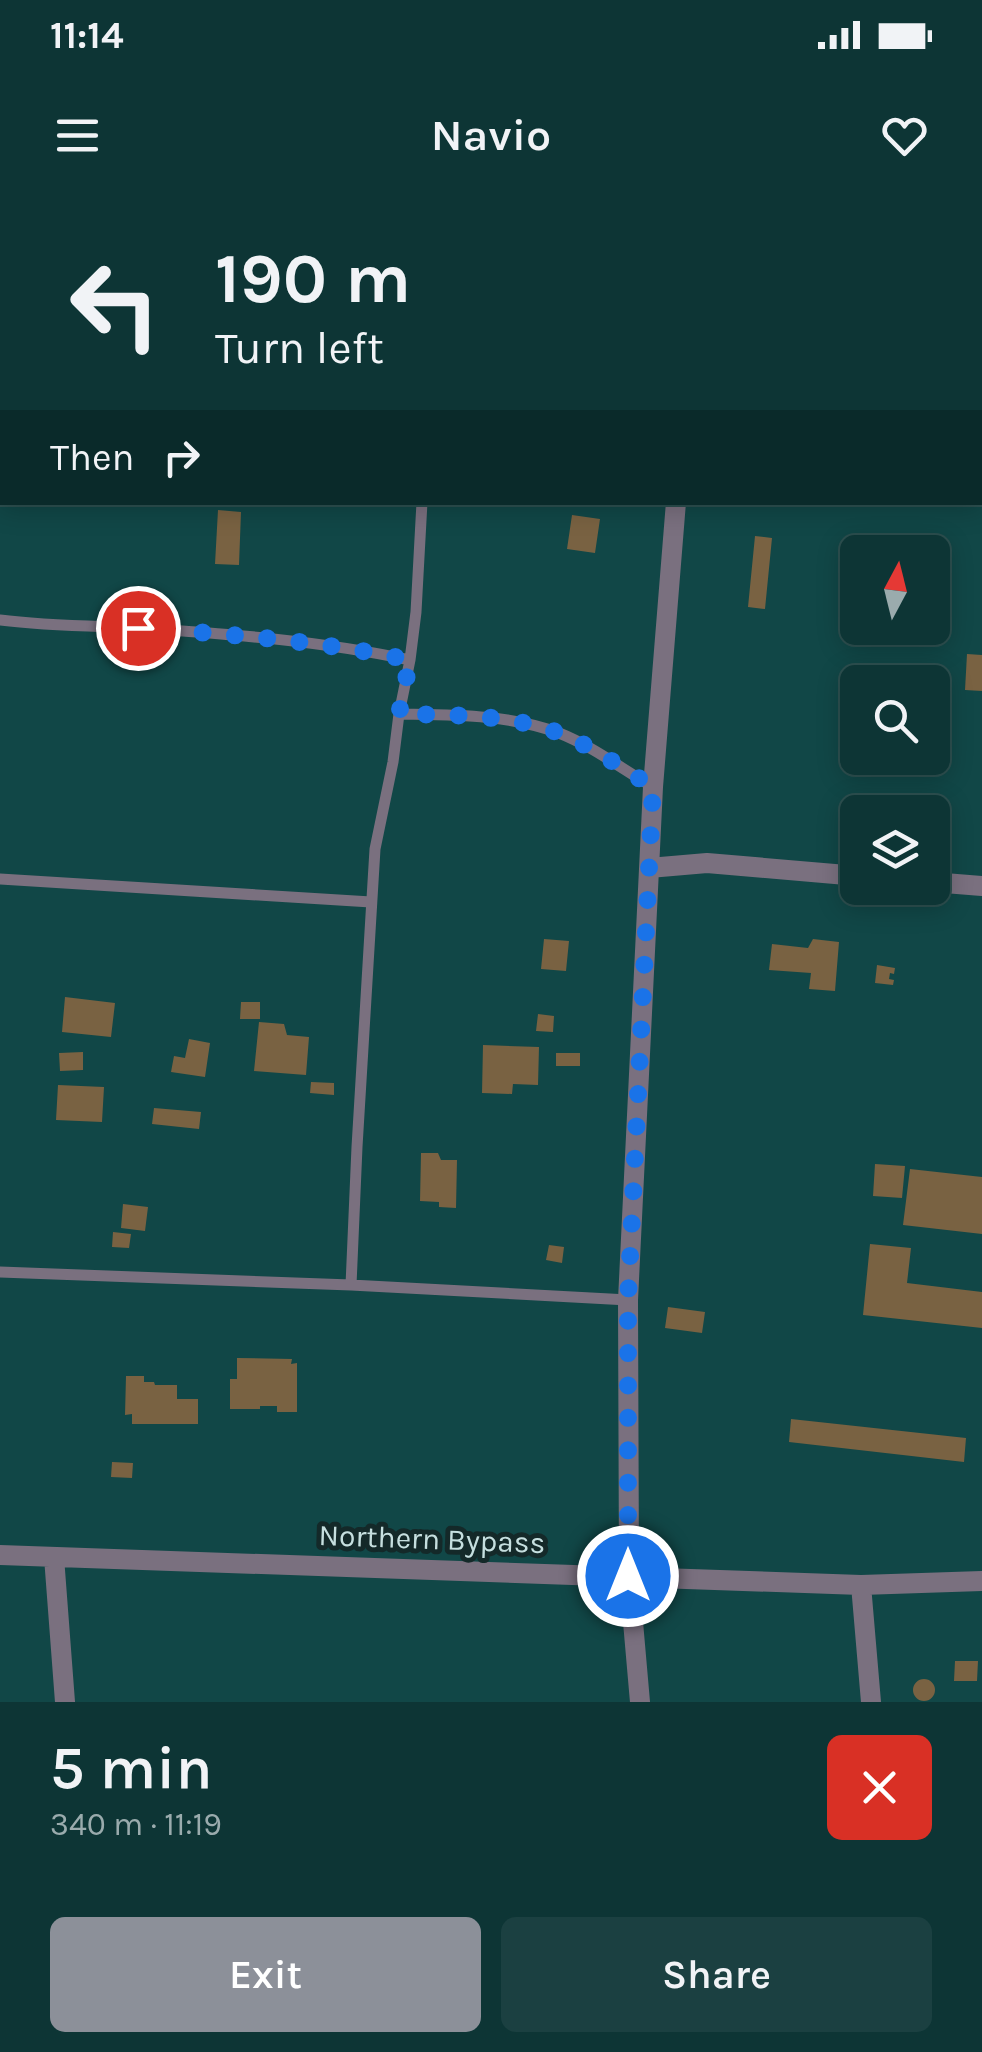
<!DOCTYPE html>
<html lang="en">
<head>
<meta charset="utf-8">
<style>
	body { margin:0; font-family:Karla,sans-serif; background:#1b4041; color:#f1f3f6; height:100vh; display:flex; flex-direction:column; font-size:38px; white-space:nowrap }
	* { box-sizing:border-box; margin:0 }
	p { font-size:32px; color:#9aabad }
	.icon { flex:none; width:55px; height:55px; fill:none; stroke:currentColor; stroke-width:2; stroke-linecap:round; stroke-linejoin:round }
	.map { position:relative; height:1502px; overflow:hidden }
	.drawer { display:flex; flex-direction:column; background:#0d3535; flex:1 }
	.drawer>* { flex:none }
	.top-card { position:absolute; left:0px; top:0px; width:982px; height:305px; box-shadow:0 5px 25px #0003,0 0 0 2px #2d5050; background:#0d3535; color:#f1f3f6; overflow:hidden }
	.needle { width:65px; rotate:7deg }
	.controls { position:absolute; left:840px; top:335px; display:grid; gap:20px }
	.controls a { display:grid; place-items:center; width:110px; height:110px; border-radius:15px; background:#0d3535; box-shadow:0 5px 25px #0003,0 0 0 2px #2d5050; font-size:50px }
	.pin { position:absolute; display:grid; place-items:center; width:85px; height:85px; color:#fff; margin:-42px; border:5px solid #fff; border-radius:50%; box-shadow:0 2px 10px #0007 }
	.me { position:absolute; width:110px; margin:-55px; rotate:0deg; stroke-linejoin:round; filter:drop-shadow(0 0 8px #0008) }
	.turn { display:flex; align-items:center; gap:35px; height:210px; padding:0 50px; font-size:45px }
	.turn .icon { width:130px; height:130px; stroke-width:2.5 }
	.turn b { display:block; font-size:70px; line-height:85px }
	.then { display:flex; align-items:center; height:95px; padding:0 50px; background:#0003; gap:20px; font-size:38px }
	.round { display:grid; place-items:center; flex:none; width:105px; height:105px; border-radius:15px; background:#1b4041 }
	.head { display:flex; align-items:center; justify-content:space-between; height:170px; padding:0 50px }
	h1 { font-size:60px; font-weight:600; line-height:75px }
	.primary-button { display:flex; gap:20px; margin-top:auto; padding:20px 50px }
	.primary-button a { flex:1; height:115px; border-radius:15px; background:#8c9099; color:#fff; font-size:40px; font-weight:600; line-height:115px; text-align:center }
	.primary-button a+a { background:#1b4041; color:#f1f3f6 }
	.status { display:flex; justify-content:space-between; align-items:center; height:70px; padding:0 50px; background:#0d3535; direction:ltr }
	.status svg { height:28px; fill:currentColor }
	header { display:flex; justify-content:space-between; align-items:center; height:130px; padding:0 50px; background:#0d3535; font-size:45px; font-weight:600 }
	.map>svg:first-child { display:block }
	.building { fill:#796242 }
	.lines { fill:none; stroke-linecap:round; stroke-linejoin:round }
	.service { stroke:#7a707f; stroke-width:11 }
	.minor { stroke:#7a707f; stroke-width:20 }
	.route { stroke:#1a73e8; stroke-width:18; stroke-dasharray:0 32.4 }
	.labels { text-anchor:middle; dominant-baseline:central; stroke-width:10; stroke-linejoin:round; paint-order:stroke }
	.street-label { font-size:30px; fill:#c6dfdf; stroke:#142929 }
</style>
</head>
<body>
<div class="status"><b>11:14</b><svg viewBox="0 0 49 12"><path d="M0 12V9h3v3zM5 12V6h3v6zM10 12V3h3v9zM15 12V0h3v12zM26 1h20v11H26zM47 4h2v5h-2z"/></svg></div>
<header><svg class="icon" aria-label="menu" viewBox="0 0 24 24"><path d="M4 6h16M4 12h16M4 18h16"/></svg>Navio<svg class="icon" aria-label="heart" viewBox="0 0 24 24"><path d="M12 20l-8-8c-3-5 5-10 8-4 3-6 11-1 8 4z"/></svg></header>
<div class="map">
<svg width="982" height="1502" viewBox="0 0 982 1502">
	<rect width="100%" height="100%" fill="#114747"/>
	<!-- building -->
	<path class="building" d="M218,310L241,312L239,365L215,364Z
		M572,315L600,319L595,353L567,349Z
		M755,336L772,338L765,409L748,407Z
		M967,454L982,455V491L965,490Z
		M544,739L569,741L566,771L541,769Z
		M813,739L839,742L835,791L809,789L811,773L769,770L772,744L808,748Z
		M877,765L895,768L894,774L890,773L889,779L894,780L893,785L875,783Z
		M65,797L115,803L111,837L62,832Z
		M241,802H260V819H240Z
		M538,814L554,816L553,832L536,831Z
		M259,822L284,824L287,835L309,837L306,875L254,871Z
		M189,839L210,843L205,877L171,872L174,856L185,858Z
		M483,845L539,847L538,885L513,884L512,894L482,893Z
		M83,852V870L60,871L59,853Z
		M556,853H580V866H556Z
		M311,882L334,883V895L310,893Z
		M58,885L104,887L102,922L56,920Z
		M154,908L201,912L199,929L152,924Z
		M421,953H438L441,960H457L456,1008L439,1007V1002L420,1001Z
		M875,964L905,966L902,998L873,996Z
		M910,969L982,977V1034L903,1025Z
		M123,1004L148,1007L145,1031L121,1028Z
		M113,1032L131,1034L129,1048L112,1047Z
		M870,1044L911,1048L907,1083L982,1092V1128L863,1115Z
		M549,1045L564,1047L562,1063L546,1060Z
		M668,1107L705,1112L702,1133L665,1128Z
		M237,1158L292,1159L291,1164L297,1163V1212H277V1206H260V1209H230V1179H237Z
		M126,1176H144V1182H154L155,1185H177V1199H198V1224H132V1214L125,1215Z
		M791,1219L966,1238L964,1262L789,1242Z
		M112,1262L133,1263L132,1278L111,1277Z
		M955,1461H978L977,1481H954Z
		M913 1490a11 11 0 1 1 22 0a11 11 0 1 1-22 0Z"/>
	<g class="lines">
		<!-- service -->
		<path class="service" d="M0,32H2
			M0,420C46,426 93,426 140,428C230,434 321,441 410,460
			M399,514C452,515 508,514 559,533C592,546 622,569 653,587
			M0,679L371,702
			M0,1072L351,1085L628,1100
			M351,1085L357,947L375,649L393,562L399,514L410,460L416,412L422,302"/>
		<!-- minor -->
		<path class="minor" d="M701,2L702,0
			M649,668L707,663L858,676
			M932,682L982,686
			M0,1355L861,1385L982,1381
			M54,1357L65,1502
			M861,1385L871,1502
			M640,1502L629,1376L628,1100L653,587L676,302"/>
	</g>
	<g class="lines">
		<!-- route -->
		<path class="route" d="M138,428C229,434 320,441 410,460L399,514C452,515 508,514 559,533C592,546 623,569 653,587L628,1100V1376"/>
	</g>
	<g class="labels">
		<!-- street labels -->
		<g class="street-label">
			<text transform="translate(432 1339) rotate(2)">Northern Bypass</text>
		</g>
	</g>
</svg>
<div class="controls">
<a><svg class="needle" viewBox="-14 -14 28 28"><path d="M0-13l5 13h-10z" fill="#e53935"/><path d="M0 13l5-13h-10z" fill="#9aabad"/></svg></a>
<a><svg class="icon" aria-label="search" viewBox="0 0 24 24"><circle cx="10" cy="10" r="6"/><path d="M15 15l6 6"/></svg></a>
<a><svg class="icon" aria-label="layers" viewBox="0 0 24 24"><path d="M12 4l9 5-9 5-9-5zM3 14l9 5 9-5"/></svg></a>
</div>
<div class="pin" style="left:138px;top:428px;background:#d93025"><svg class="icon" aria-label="arrive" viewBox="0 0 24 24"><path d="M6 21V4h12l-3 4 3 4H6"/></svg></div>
<svg class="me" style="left:628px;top:1376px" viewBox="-20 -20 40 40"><circle r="17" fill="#1a73e8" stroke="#fff" stroke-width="3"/><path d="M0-11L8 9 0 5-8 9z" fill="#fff"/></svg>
<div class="top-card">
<div class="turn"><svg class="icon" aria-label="left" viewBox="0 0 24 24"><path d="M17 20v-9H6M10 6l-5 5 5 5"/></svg><div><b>190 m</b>Turn left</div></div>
<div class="then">Then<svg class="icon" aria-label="right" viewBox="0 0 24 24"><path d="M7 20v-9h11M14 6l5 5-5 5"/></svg></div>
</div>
</div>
<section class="drawer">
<div class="head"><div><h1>5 min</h1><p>340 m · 11:19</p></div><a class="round" style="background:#d93025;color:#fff"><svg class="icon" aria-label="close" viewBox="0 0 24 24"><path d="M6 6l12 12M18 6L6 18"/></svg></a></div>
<div class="primary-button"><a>Exit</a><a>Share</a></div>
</section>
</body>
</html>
